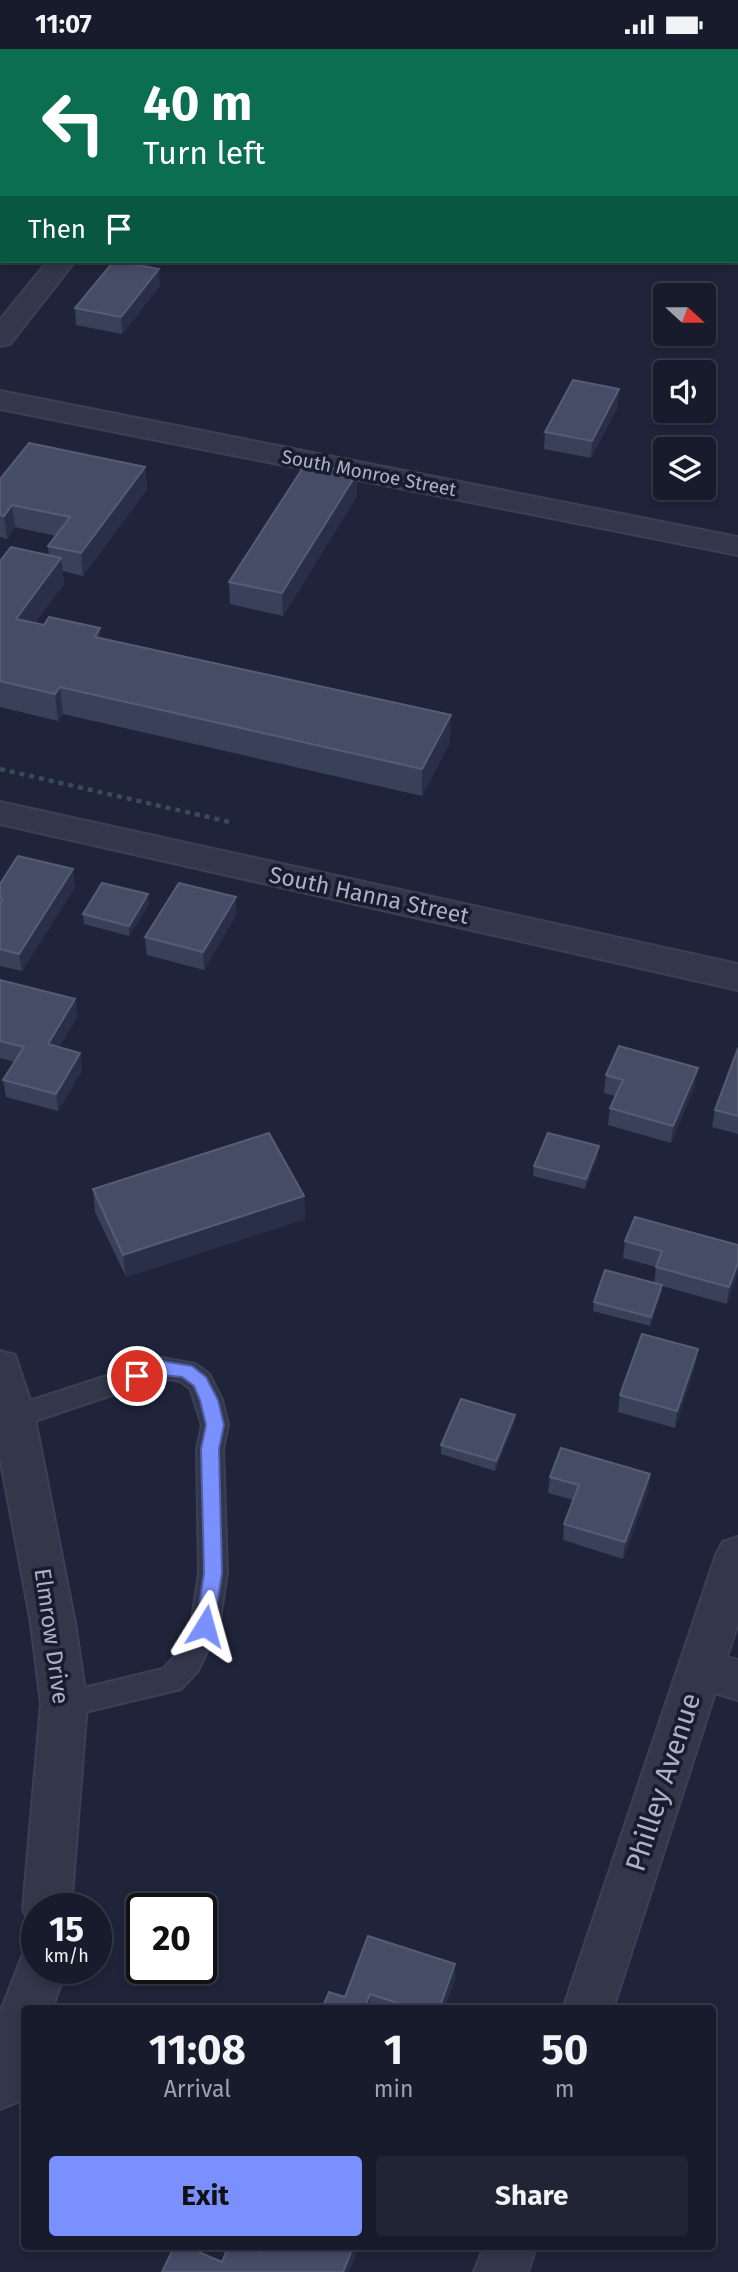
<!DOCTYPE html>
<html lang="en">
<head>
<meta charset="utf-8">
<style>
	body { margin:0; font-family:"Fira Sans",sans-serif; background:#202434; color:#f1f3f6; height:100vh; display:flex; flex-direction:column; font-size:26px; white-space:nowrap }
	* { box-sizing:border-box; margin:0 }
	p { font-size:23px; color:#9ea1a9 }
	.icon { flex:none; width:38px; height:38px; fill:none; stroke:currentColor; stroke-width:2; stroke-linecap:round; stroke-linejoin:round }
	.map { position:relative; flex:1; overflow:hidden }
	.panel { position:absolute; left:21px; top:1956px; width:695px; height:245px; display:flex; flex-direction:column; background:#171b2c; border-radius:7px; box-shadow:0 4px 10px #0003,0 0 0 2px #363948 }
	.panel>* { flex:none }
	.banner { position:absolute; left:0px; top:0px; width:738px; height:214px; box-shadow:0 4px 10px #0003,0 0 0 2px #363948; background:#0b6e4f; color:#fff; overflow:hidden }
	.needle { width:46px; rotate:111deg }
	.tools { position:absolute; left:653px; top:234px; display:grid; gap:14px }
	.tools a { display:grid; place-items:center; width:63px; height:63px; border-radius:7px; background:#171b2c; box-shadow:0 4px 10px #0003,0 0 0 2px #363948; font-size:35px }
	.speed { position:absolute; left:21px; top:1844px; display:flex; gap:14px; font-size:35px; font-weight:700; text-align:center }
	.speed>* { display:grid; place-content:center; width:91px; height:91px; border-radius:50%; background:#171b2c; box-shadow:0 4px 10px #0003,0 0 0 2px #363948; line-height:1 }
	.speed small { font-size:18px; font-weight:400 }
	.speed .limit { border:4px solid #111; border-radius:10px; background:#fff; color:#111 }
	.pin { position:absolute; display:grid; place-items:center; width:60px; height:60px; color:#fff; margin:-30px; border:4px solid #fff; border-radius:50%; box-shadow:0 2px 7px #0007 }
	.me { position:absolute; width:77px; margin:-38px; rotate:8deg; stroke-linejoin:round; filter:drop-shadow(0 0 5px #0008) }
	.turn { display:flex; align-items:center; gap:24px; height:147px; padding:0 28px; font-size:32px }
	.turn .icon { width:91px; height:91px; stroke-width:2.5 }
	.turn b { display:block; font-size:49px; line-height:60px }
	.then { display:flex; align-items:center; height:66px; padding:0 28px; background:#0003; gap:14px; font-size:26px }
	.eta { display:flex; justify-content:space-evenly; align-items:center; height:119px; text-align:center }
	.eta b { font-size:42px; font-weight:700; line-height:49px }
	.cta { display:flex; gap:14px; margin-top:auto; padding:14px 28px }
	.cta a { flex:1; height:80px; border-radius:7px; background:#7a90ff; color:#111; font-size:28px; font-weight:700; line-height:80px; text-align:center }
	.cta a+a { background:#202434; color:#f1f3f6 }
	.status { display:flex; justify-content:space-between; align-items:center; height:49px; padding:0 35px; background:#171b2c; direction:ltr }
	.status svg { height:19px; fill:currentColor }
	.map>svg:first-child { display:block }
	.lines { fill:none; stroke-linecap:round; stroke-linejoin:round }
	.service-casing { stroke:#3c4054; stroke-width:4 }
	.minor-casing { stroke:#3c4054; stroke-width:4 }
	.tertiary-casing { stroke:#3c4054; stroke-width:4 }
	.path { stroke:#394c53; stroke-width:4.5; stroke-dasharray:5 5; stroke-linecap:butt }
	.service { fill:#33374a; fill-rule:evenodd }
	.minor { fill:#33374a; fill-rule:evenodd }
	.tertiary { fill:#33374a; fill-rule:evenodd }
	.wall { fill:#394059 }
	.shaded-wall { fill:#292f48 }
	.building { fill:#454c65; stroke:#565c74; stroke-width:2 }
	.route { fill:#7a90ff; stroke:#4f5ea6; stroke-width:2 }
	.labels { text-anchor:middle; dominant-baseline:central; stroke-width:7; stroke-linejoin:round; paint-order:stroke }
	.far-street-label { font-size:19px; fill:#adb1c7; stroke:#181d2e }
	.street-label { font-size:23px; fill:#adb1c7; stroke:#181d2e }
	.near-street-label { font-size:28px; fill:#adb1c7; stroke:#181d2e }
</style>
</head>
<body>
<div class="status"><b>11:07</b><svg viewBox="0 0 49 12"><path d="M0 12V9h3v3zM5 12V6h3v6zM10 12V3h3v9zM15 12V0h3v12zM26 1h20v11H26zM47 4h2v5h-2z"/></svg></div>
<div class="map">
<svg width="738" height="2223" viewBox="0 0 738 2223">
	<rect width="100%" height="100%" fill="#1f243a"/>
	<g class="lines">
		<!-- service casing -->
		<g class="service-casing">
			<path id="service" d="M3,0H19L3,2Z
				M36,0H52V2H36Z
				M269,0H285V2H269Z
				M352,0H368L352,2Z
				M432,0H448V2H433Z
				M0,172H2V182H0Z
				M162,1309L195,1315L209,1325L222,1351L228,1376L223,1400L227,1524L219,1577L198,1622L181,1640L64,1668L54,1664L49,1655L54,1646L163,1620L178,1604L191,1577L199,1524L197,1400L202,1376L190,1339L180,1332L162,1329L14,1379L5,1376L1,1368L5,1360Z"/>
		</g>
		<!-- minor casing -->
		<g class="minor-casing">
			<path id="minor" d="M737,184H738V201H737Z
				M48,212H75L10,295L0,297V271Z
				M0,342L738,488V506L0,360Z
				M0,753L738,915V941L0,775Z
				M0,1302L15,1306L33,1360L75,1574L87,1655L71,1860H37V1879L30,1876L23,1860L41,1655L31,1574L0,1408Z
				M738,1488V1574L727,1608L738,1611V1651L715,1644L613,1960H563L716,1506L723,1493Z
				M37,1898V1920H66L52,1960H24V2037L18,2053L0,2060V1964L24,1903Z
				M484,2198H536L528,2223H474Z"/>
		</g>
		<!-- tertiary casing -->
		<g class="tertiary-casing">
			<path id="tertiary" d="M665,0H704L664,2Z
				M0,66H2V80H0Z"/>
		</g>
		<!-- path -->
		<path class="path" d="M0,720L234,774"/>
		<!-- service -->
		<use href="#service" class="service"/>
		<!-- minor -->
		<use href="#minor" class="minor"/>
		<!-- tertiary -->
		<use href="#tertiary" class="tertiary"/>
	</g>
	<!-- wall -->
	<path class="wall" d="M130,0H225V2H130Z
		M738,92V138H737V94Z
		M160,237L122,285L76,276L75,259Z
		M618,357L591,409L544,400L545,383Z
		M145,418L147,440L83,527L62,522L64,535L35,574L101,589L450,693L422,747L63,665L58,672L0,658V512L49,506L48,497L56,487L15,478L7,490L0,488V430Z
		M357,424V447L283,567L230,555L229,533Z
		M0,835L75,838L22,922L0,917Z
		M236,848V866L204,921L147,906L145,888Z
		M149,855L129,887L84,875L83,865Z
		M0,931L75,950L77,968L59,998L80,1004L82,1021L58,1062L6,1048L3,1031L15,1013L0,1009Z
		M738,999V1085L712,1078L715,1061Z
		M606,1026L695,1037L671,1094L608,1076L610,1059L615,1047L604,1044Z
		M598,1107L585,1140L533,1127L534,1117Z
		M93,1140L304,1147L305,1170L126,1228L95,1163Z
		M625,1192L738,1196L727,1255L662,1237L661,1245L650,1277L593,1262L594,1253L654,1234L656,1218L623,1209Z
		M698,1300L695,1317L675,1379L618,1363L620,1346Z
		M515,1366L514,1375L495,1422L441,1405V1396Z
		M650,1425L648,1442L623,1510L563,1491L564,1475L573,1451L548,1444L550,1428Z
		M455,1930L444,1960H373L370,1959L369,1960H324V1955L345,1948Z"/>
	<!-- shaded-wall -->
	<path class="shaded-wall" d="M159,220L160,237L122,285L121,268Z
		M619,340L618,357L591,409L592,392Z
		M145,418L147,440L83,527L81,504Z
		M357,424V447L283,567L282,544Z
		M12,456L15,478L7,490L4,467Z
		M61,509L64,535L19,596L16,570Z
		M100,579L102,606L95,588Z
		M60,638L63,665L58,672L55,645Z
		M451,666L450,693L422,747V720Z
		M73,820L75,838L22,922L19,905Z
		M148,845L149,855L129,887V877Z
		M236,848V866L204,921L203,903Z
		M75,950L77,968L50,1013L48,995Z
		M80,1004L82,1021L58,1062L56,1045Z
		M698,1019L695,1037L671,1094L673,1077Z
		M599,1097L598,1107L585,1140L586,1130Z
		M304,1147L305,1170L126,1228L123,1206Z
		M738,1214V1223L727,1255L729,1238Z
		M662,1236L661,1245L650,1277L651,1268Z
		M698,1300L695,1317L675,1379L677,1362Z
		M515,1366L514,1375L495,1422L496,1412Z
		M650,1425L648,1442L623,1510L625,1493Z
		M455,1915V1930L444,1960H439Z
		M370,1945V1959L369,1960H364Z
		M353,2198H359L349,2223H343Z"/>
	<!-- building -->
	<path class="building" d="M58,0H117L116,2H57Z
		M738,92V117L737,116V94Z
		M2,98V152L0,153V100Z
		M114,212L159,220L121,268L75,259Z
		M573,331L619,340L592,392L545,383Z
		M29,394L145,418L81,504L48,497L70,468L12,456L4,467L0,466V430Z
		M306,414L357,424L282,544L229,533Z
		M11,498L61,509L16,570L44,576L49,568L100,579L95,588L451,666L422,720L60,638L55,645L0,632V512Z
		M18,807L73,820L19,905L0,900V854L3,850L0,849V835Z
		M102,834L148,845L129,877L83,865Z
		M179,834L236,848L203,903L145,888Z
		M0,931L75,950L48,995L80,1004L56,1045L3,1031L24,998L0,992Z
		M619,997L698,1019L673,1077L610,1059L623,1031L606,1026Z
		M738,999V1067L715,1061Z
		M269,1084L304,1147L123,1206L93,1140Z
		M548,1084L599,1097L586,1130L534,1117Z
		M635,1168L738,1196V1214L729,1238L656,1218L662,1202L625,1192Z
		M605,1221L662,1236L651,1268L594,1253Z
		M642,1285L698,1300L677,1362L620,1346Z
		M461,1350L515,1366L496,1412L441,1396Z
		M561,1399L650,1425L625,1493L564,1475L579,1436L550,1428Z
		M368,1887L455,1915L439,1960H416L370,1945L364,1960H340L324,1955L329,1943L345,1948Z
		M174,2198H187L222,2213L228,2198H249L261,2203L263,2198H353L343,2223H162Z"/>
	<!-- route -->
	<path class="route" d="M162,1312L192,1317L206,1328L218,1351L224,1376L219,1400L222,1524L214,1577L212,1582H199L196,1577L204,1524L201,1400L206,1376L200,1351L194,1337L182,1328L162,1326L137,1334L129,1327L131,1322Z"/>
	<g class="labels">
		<!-- far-street labels -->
		<g class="far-street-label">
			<text transform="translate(369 424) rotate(11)">South Monroe Street</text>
		</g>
		<!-- street labels -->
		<g class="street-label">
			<text transform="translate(369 846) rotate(12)">South Hanna Street</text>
			<text transform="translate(52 1587) rotate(82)">Elmrow Drive</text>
		</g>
		<!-- near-street labels -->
		<g class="near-street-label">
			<text transform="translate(663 1733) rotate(-72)">Philley Avenue</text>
		</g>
	</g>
</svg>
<div class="tools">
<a><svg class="needle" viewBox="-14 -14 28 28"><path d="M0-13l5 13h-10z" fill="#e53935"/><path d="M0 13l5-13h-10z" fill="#9ea1a9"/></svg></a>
<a><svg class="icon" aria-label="sound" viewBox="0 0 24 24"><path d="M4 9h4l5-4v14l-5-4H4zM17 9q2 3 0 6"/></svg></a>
<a><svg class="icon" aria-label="layers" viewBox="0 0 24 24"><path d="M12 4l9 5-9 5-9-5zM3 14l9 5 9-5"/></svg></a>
</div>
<div class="speed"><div>15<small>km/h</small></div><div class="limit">20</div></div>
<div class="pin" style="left:137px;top:1327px;background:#d93025"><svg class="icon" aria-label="arrive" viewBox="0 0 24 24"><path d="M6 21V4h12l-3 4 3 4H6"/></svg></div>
<svg class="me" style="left:205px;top:1577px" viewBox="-20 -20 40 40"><path d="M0-17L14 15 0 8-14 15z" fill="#7a90ff" stroke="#fff" stroke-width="4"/></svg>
<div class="banner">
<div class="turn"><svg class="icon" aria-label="left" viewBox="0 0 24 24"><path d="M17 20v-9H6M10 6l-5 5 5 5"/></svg><div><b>40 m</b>Turn left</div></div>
<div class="then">Then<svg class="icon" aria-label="arrive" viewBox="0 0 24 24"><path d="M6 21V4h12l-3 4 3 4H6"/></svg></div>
</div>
<section class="panel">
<div class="eta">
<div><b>11:08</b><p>Arrival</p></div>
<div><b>1</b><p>min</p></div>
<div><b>50</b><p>m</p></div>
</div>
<div class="cta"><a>Exit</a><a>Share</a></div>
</section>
</div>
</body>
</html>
